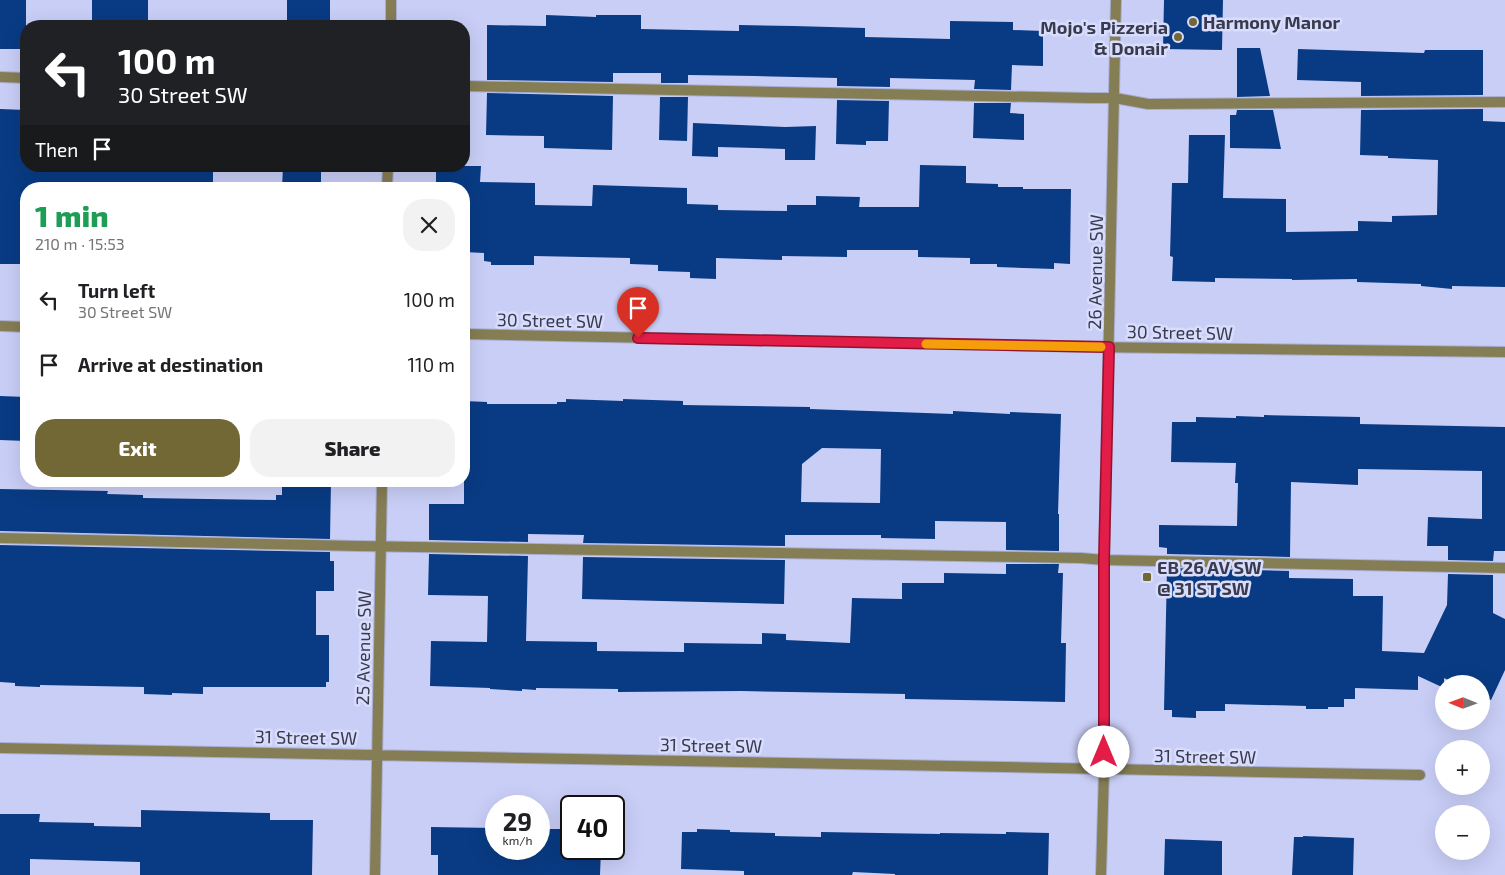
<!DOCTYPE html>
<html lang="en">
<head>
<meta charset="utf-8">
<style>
	body { margin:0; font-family:"Exo 2",sans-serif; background:#f2f2f2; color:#202124; height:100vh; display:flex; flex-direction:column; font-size:19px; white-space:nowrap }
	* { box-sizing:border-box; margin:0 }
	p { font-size:16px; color:#757577 }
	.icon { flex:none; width:28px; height:28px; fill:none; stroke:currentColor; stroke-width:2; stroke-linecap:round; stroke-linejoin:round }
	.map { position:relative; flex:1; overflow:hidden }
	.side { position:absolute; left:20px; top:182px; width:450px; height:305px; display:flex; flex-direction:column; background:#fff; border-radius:20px; box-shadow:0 5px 20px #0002 }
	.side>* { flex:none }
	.top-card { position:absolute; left:20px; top:20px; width:450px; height:152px; border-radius:20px; box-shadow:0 5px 20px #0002; background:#202124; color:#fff; overflow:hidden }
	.needle { width:32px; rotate:271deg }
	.buttons { position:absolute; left:1435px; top:675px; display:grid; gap:10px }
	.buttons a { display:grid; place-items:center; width:55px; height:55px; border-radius:50%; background:#fff; box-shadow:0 5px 20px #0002; font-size:25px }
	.speed { position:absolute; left:485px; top:795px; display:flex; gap:10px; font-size:25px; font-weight:700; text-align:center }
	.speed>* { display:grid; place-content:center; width:65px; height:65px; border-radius:50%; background:#fff; box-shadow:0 5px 20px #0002; line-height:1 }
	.speed small { font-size:12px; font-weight:400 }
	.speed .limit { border:2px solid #111; border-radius:8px; background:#fff; color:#111 }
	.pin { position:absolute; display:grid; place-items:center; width:42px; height:42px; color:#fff; margin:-51px -21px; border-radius:50% 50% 50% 0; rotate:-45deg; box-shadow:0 0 5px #0007 }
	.pin .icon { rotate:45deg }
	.me { position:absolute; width:55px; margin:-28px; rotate:0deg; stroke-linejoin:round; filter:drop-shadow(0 0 4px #0008) }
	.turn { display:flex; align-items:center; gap:18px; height:105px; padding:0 15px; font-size:22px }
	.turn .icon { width:65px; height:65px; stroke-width:2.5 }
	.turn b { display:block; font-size:35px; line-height:42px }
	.then { display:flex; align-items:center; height:48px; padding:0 15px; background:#0003; gap:10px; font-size:19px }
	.round { display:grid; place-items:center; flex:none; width:52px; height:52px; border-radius:20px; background:#f2f2f2 }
	.summary { display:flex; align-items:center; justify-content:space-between; height:85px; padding:0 15px }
	h1 { font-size:30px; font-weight:800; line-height:38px; color:#1e9e55 }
	.button { display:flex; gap:10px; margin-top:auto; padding:10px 15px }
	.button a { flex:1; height:58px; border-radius:20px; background:#726835; color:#fff; font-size:20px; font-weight:800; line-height:58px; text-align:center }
	.button a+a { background:#f2f2f2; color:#202124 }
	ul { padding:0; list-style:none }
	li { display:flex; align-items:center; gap:15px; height:65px; padding:0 15px }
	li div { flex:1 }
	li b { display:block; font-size:19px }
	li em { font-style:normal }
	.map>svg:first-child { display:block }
	.building { fill:#093b84; fill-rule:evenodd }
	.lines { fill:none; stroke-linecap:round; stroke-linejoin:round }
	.service-casing { stroke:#a9aed1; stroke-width:12 }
	.minor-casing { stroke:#a9aed1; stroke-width:12 }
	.tertiary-casing { stroke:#a9aed1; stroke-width:12 }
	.service { stroke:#857d54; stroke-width:10 }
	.minor { stroke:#857d54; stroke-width:10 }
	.tertiary { stroke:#857d54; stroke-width:10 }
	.route-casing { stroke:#92132f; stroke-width:12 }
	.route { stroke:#e11d48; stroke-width:9 }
	.slow { stroke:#f59e0b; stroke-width:9 }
	.poi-dot { fill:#726835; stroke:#d8dcfd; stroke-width:2 }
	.labels { text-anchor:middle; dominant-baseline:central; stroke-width:5; stroke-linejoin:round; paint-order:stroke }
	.poi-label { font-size:18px; font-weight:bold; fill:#393b4c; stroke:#d8dcfd; text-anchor:start }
	.street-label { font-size:18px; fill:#393b4c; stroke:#d8dcfd }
</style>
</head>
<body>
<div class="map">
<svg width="1505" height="875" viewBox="0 0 1505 875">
	<rect width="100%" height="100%" fill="#c9cef7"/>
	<!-- building -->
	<path class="building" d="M0,0H26V49H0Z
		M92,0H148V26H92Z
		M287,0H330V26H287Z
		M1164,0H1223L1222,50L1163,49Z
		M546,15L596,17V15H641V29L739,31V25L794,26L865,28V37L950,39V21L1013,22V30L1043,31V66L1012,65L1011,90L974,89L975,80L890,78V87L837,86V78L755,76L688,75V83H661V73H613V82L487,80V25L546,26Z
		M1237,48H1260L1270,96L1237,97Z
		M1298,49L1424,53L1425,50H1483V95L1361,96V82L1297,80Z
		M487,93L613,96L612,150L544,148V136L486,135Z
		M660,97H688L687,141L659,140Z
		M837,100L889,101L888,141H866V145L836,144Z
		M974,103H1011L1010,113L1024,114V140L973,138Z
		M0,109L26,110V166H213V189H26V264H0Z
		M1483,109V121L1505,122V287L1452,286V289L1421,286V284L1357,282V279L1292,280V279L1215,278V282L1172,281L1173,257L1170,256L1172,183H1188L1189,135H1225L1223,198L1286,199V232L1358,231V221L1392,222V216L1437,215L1438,160L1388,158V156L1360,155L1361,110Z
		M1237,110H1273L1281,149L1230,148V115H1236Z
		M693,123L785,127L816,126L815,160H785V149L718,147V157L692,156Z
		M920,165L966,166V183L998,184V187H1023V189H1071L1070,264L1054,263V269L997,267V264H970V258L918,257V250H847V257L782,256V260L716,258V279L690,278V272L658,271V265L630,264V258L534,256V265H491V262L484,261V253L464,252V189H436V166H481L480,182L535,183V205L592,206L593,185L687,188V204L718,205V210L787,211V205H816V196L860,197L859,207H919Z
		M283,166H321V189H282Z
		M0,396L26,397V441L0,440Z
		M566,399L623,401V399L683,401V405L810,407V409L869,411L953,414V411L1010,414V412L1061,414L1058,514H1059V551L1006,550V522L935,521V539L881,538V535H785V546L583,543L584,535L528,534V542L429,540V504H464V401L487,402V404H557V402H566ZM822,448L881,449L880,503L801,502L802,464Z
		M1264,415L1360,417V424L1505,427V551H1494L1493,561L1448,560V546H1427L1428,517L1482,519V471L1358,469V485L1291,482L1290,557L1167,554V548L1159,547V525L1237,526L1238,483H1235L1236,463L1171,462L1172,422H1196V417L1236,418V416L1264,417Z
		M282,481H331L330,539L0,531V489L108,491L107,494L143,495V498L276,500V495H282Z
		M0,545L330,552V561H334V591H316V635H329V682H326V687H203V694L172,693V695L144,694V687L40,685V687L15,686V683L0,682Z
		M429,554L528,556L526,641L597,642V651L684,652V643L762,644V633L786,634V640L850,643L852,598L902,599V583H944V573L1006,574V564H1059L1058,573H1063L1061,643H1066L1065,702L905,699V694L741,691L618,692V689L536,688V690L522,689V691L490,689V688L430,686L431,641L487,642L488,596L428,595Z
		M583,557L785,560L784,604L582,599Z
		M1167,568L1289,571V578L1353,579V596H1383L1382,651L1424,653L1447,605L1448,574L1493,575V613L1505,619V670L1491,700L1481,696V684H1456L1444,678V688L1418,676V690L1355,688V699H1344V707H1328V709H1306V706L1225,704V711H1196V718L1172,717V710H1164Z
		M141,810L270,813V820H313L312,875H140V862L30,859V875H0V814H40L39,822L94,823V826L141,827Z
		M431,827L496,828V849H539V829H571V849H601L600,875H438V855H431Z
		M697,829L730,830V832L775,833V836L821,837V832L940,834V833L1006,834V832L1049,833L1048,875H895V874L853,872L852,875H744V871L681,869L682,832H697Z
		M1303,836L1354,838L1353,875H1292L1294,837H1303Z
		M1165,839L1222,841V875H1164Z"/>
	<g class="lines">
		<!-- service casing -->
		<g class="service-casing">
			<path id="service" d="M0,77L26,78
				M464,86L1089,98H1115L1148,104L1505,102
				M0,538L357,546L1081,558L1104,560L1505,568"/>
		</g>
		<!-- minor casing -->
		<g class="minor-casing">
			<path id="minor" d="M391,26V0
				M387,189L388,166
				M0,326L26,327
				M464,334L1085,347L1505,352
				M0,748C473,755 947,768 1420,775
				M375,875L382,481"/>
		</g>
		<!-- tertiary casing -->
		<g class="tertiary-casing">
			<path id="tertiary" d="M1101,875L1104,771V560L1116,0"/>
		</g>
		<!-- service -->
		<use href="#service" class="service"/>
		<!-- minor -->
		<use href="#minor" class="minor"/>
		<!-- tertiary -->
		<use href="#tertiary" class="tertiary"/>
	</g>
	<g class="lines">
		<!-- route casing -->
		<g class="route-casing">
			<path id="route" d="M638,338L1109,347L1104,560V752"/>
		</g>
		<!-- route -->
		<use href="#route" class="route"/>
		<!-- slow -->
		<path class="slow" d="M926,344L1101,347"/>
	</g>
	<!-- markers -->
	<g class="poi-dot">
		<circle cx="1193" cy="22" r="5"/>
		<circle cx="1178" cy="37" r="5"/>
		<rect x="1142" y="572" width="10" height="10" rx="2.5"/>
	</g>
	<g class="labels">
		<!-- poi labels -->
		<g class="poi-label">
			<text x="1203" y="22">Harmony Manor</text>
			<text x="1168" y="27" text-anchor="end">Mojo's Pizzeria<tspan x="1168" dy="21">&amp; Donair</tspan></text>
			<text x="1157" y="567">EB 26 AV SW<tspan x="1157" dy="21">@ 31 ST SW</tspan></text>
		</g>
		<!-- street labels -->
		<g class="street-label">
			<text transform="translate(1095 272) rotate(-89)">26 Avenue SW</text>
			<text transform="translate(550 320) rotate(1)">30 Street SW</text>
			<text transform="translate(1180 332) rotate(1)">30 Street SW</text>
			<text transform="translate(363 648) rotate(-89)">25 Avenue SW</text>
			<text transform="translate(306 737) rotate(1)">31 Street SW</text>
			<text transform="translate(711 745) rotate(1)">31 Street SW</text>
			<text transform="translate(1205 756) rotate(1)">31 Street SW</text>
		</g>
	</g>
</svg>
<div class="buttons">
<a><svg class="needle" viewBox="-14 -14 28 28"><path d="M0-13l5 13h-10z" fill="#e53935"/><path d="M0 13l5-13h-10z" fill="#757577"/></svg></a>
<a>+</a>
<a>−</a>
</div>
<div class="speed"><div>29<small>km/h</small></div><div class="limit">40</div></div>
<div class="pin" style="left:638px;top:338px;background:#d93025"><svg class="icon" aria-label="arrive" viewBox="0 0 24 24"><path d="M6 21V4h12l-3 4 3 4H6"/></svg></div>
<svg class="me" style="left:1104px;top:752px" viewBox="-20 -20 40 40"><circle r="19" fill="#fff"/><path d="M0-13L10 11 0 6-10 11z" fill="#e11d48"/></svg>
<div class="top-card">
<div class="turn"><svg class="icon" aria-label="left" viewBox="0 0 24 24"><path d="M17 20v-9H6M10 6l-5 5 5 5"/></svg><div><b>100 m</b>30 Street SW</div></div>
<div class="then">Then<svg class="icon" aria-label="arrive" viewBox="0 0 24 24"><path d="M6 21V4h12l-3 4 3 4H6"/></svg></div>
</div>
<section class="side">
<div class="summary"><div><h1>1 min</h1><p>210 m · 15:53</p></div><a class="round"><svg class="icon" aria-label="close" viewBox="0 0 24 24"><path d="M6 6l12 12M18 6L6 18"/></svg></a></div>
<ul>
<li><svg class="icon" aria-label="left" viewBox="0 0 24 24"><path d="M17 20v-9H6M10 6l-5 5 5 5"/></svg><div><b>Turn left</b><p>30 Street SW</p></div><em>100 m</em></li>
<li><svg class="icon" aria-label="arrive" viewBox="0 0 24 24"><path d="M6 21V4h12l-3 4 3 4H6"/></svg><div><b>Arrive at destination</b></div><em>110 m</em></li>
</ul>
<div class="button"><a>Exit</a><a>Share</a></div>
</section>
</div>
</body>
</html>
